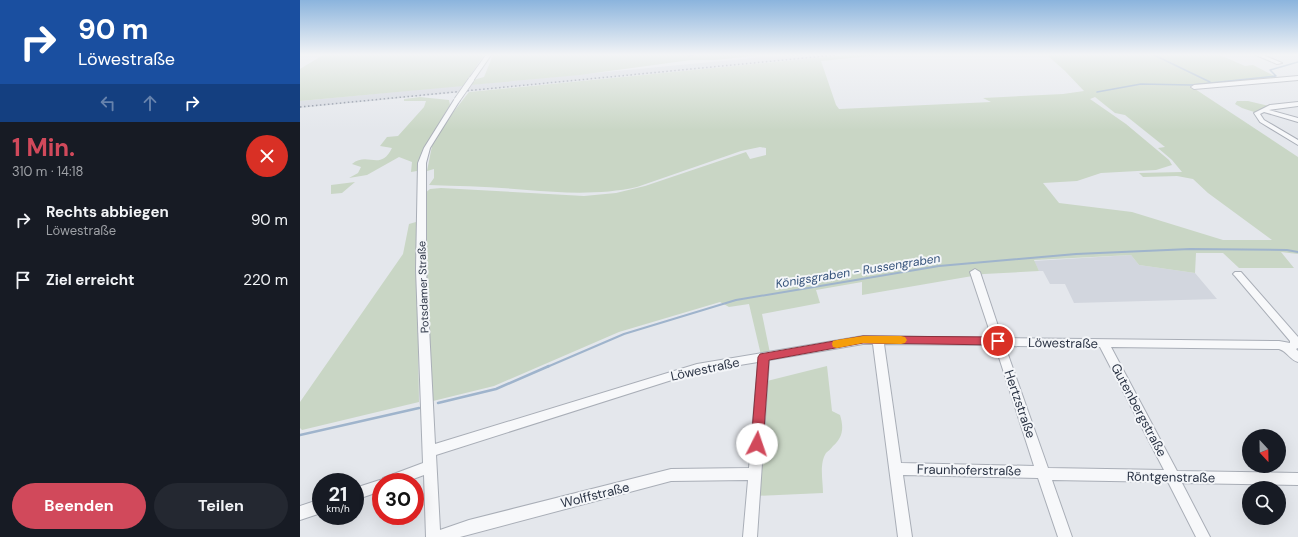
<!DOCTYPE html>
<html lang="de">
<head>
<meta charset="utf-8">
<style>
	body { margin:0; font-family:"DM Sans",sans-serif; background:#242831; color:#f1f3f6; height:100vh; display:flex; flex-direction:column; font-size:15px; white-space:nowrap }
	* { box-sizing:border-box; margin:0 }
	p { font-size:13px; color:#9ea1a6 }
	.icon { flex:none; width:22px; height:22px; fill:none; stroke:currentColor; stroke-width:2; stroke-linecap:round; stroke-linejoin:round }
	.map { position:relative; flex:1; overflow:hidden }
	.drawer { display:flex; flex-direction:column; background:#171b24; width:300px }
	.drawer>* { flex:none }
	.guide { background:#1a4fa0; color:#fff; overflow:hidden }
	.needle { width:26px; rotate:158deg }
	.buttons { position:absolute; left:942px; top:429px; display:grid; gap:8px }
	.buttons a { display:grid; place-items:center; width:44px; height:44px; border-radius:50%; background:#171b24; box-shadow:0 4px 16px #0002; font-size:20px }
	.speed { position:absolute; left:12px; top:473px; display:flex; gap:8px; font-size:20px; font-weight:700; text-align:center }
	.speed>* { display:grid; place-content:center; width:52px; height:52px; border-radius:50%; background:#171b24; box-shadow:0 4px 16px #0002; line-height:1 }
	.speed small { font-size:10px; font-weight:400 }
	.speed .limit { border:6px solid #d22; background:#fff; color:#111 }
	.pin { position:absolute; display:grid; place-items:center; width:34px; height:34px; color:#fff; margin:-17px; border:2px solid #fff; border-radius:50%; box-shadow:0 1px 4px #0007 }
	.me { position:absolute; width:44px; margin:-22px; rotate:4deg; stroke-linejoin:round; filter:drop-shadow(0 0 3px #0008) }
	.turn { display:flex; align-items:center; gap:14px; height:84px; padding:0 12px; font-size:18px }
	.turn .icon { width:52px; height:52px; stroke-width:2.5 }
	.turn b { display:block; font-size:28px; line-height:34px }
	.lanes { display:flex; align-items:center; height:38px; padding:0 12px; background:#0003; justify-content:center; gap:20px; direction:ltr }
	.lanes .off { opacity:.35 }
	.round { display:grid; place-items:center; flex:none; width:42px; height:42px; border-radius:21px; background:#242831 }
	.head { display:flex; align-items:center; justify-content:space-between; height:68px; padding:0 12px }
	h1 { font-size:24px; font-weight:700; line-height:30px; color:#d1495b }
	.cta { display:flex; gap:8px; margin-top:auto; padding:8px 12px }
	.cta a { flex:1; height:46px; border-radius:24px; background:#d1495b; color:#fff; font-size:16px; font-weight:700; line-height:46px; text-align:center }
	.cta a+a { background:#242831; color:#f1f3f6 }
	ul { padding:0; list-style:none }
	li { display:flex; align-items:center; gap:12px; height:60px; padding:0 12px }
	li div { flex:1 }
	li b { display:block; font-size:15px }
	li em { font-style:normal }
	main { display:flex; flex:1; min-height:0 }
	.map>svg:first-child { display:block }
	.built { fill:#d2d6de }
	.green { fill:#c9d6c5; fill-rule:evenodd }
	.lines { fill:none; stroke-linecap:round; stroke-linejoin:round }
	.stream-far2 { stroke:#9fb4cc; stroke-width:1.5 }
	.stream-far1 { stroke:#9fb4cc; stroke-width:2 }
	.stream { stroke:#9fb4cc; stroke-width:2.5 }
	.minor-casing { stroke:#a9aeb7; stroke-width:2 }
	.minor { fill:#f7f8fa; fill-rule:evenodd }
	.rail { stroke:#7d8696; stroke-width:1.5; stroke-dasharray:1.5 2.5; stroke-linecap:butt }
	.minor-bridge-casing { stroke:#a9aeb7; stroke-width:7; stroke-linecap:butt }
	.minor-bridge { stroke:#f7f8fa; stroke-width:5.5 }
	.route { fill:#d1495b; stroke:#882f3b }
	.slow { fill:#f59e0b }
	.labels { text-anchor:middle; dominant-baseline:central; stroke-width:4; stroke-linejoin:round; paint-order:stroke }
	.street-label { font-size:11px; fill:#2b3445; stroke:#f4f6f9 }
	.water-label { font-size:12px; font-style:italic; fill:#34527a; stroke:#f4f6f9 }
	.near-street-label { font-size:13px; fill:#2b3445; stroke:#f4f6f9 }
</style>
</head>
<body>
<main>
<section class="drawer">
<div class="guide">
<div class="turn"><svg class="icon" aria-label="right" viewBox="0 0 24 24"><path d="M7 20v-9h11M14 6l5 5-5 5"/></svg><div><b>90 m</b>Löwestraße</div></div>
<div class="lanes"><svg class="icon off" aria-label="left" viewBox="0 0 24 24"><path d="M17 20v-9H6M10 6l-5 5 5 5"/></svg><svg class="icon off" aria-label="ahead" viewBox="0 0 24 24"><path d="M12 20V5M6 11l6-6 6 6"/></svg><svg class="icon" aria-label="right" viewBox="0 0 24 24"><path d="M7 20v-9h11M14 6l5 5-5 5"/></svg></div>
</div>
<div class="head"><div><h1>1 Min.</h1><p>310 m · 14:18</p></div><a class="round" style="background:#d93025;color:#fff"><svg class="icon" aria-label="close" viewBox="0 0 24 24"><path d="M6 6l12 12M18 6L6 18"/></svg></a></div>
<ul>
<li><svg class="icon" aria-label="right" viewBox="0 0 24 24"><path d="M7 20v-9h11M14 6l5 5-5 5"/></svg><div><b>Rechts abbiegen</b><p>Löwestraße</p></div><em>90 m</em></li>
<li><svg class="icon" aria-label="arrive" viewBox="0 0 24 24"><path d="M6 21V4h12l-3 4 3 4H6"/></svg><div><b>Ziel erreicht</b></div><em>220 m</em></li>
</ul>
<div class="cta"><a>Beenden</a><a>Teilen</a></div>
</section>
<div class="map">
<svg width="998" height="537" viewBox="0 0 998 537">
	<rect width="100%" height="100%" fill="#e4e7ec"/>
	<!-- built -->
	<path class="built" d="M485,55H545L0,108V101Z
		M831,255L839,265L895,273L917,299L774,303L765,284H750L743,271H739L734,261Z"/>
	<!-- green -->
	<path class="green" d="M23,55H184L163,86L0,101V69Z
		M193,55H461L416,60H391L280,75L171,85L173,80L184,77Z
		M545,55H580L521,61L536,105L539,109L691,102L683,98L763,94L784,91L765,71L747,55H920L945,66L953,65L980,79L892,87L998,157V254L981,252L994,268H939L923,253H896L895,273L839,265L831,255L734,260L739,271L684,274L562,295V282L516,290L520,303L462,314L470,353L461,355L449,304L429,307L420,302L319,332L194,386L133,401L125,252V193L130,189L141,188L284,196L316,193L345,186L446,152L450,159L466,155V148L460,147L441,151L337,187C302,195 263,193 227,190C195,187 162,186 129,185L134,178V169L127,171L132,146L144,124L169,92ZM795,97L815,113L825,115L865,147L858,148L872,160L882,172L839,173L843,177L877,176L893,179L908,193L972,240H923L832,212L759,203L743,183L777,181L801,173L856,170L872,165L869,160L826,124L790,99Z
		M120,97L149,100L150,105L123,149L117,171L111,172L112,162L99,157L67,175L49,178L58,173L61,167L52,164C68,151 80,172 92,148L80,146L87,137L98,136L124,107L126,101H104V99Z
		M937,101H948L969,106L957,113L942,108L935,104Z
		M55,182L42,193L31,194V185Z
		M116,222L119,402L2,430L0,428V402L103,254L109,224Z
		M527,366L532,411L540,415C544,428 543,437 533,446C531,449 528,451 526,453C519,464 523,481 523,493L455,496L463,382Z"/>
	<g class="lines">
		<!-- stream-far2 -->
		<path class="stream-far2" d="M854,55L910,82
			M389,56L393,55
			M797,92L841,84L891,85L976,76L970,70L998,62"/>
		<!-- stream-far1 -->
		<path class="stream-far1" d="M247,367L324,334L436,300L639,266L776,254L890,249L987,250L998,252"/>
		<!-- stream -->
		<path class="stream" d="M138,403L196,389L249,366
			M0,435L119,408"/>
		<!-- minor casing -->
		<g class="minor-casing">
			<path id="minor" d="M186,55H191L173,81H169L168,80Z
				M956,55H963L982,63L977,64Z
				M998,76V80L894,89L891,87L894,85Z
				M157,98L160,100L130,148L126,163V269L135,444L397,364L563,336L692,338L670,272L675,269L680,272L702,338L979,341L990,343V341L935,276L933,274L935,272H941L998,337V348L996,349L998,351V362C990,360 988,352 979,349L811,347L877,471L998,473V485L882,483L910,537H896L868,482L752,480L772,537H758L738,478L603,475L612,537H598L573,344H563L469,360L457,537H443L448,480L371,481L160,537H126L124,475L105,482H81V491L55,500V488L83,479V478L123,463L116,269L118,163L124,148L154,100ZM584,344L695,345L734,466L601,463ZM705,346L800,347L864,470L748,468ZM458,362L449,468L371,469L169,520L140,530L136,455L397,372Z
				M998,102V106L969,110L998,118V122L964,112L960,114L964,120L998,140V145L960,122L954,113L970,105Z
				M21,499V513L0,520V506Z"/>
		</g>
		<!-- minor -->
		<use href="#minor" class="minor"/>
		<!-- rail -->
		<path class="rail" d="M0,107L535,55"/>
		<!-- minor-bridge casing -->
		<g class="minor-bridge-casing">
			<path id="minor-bridge" d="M157,100L171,80"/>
		</g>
		<!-- minor-bridge -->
		<use href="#minor-bridge" class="minor-bridge"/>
	</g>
	<!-- sky -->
	<linearGradient id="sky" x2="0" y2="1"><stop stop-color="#8bb4dd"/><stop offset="0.42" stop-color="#f3f4f6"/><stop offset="1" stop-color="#f3f4f6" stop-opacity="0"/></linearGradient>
	<rect width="998" height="130" fill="url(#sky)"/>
	<!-- route -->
	<path class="route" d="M563,336L698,337L702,338L703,341L702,344L698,345L563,343L469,360L463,444L462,448L457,450L453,448L451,444L458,357L460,354Z"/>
	<!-- slow -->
	<path class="slow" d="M563,336H601L605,337L607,340L605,343L601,344L563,343L537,348L533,347L532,344L533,341L537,340Z"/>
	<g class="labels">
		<!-- street labels -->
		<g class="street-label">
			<text transform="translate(123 287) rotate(-92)">Potsdamer Straße</text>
		</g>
		<!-- water labels -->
		<g class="water-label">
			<text transform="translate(558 271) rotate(-9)">Königsgraben - Russengraben</text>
		</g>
		<!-- near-street labels -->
		<g class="near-street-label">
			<text transform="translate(763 343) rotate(1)">Löwestraße</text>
			<text transform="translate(405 369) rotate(-12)">Löwestraße</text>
			<text transform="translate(720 404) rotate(71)">Hertzstraße</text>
			<text transform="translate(839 410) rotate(62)">Gutenbergstraße</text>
			<text transform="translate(669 470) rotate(1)">Fraunhoferstraße</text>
			<text transform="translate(871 477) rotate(1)">Röntgenstraße</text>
			<text transform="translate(295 495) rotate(-14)">Wolffstraße</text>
		</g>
	</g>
</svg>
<div class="buttons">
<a><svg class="needle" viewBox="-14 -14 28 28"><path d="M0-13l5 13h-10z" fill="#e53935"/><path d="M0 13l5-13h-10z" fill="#9ea1a6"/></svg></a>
<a><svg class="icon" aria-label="search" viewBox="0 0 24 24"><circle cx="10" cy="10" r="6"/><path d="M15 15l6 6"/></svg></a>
</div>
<div class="speed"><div>21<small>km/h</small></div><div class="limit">30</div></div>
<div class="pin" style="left:698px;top:341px;background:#d93025"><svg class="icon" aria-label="arrive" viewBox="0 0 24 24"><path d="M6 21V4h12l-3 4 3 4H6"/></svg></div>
<svg class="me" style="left:457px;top:444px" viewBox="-20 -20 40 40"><circle r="19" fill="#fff"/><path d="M0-13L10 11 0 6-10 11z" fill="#d1495b"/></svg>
</div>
</main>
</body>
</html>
